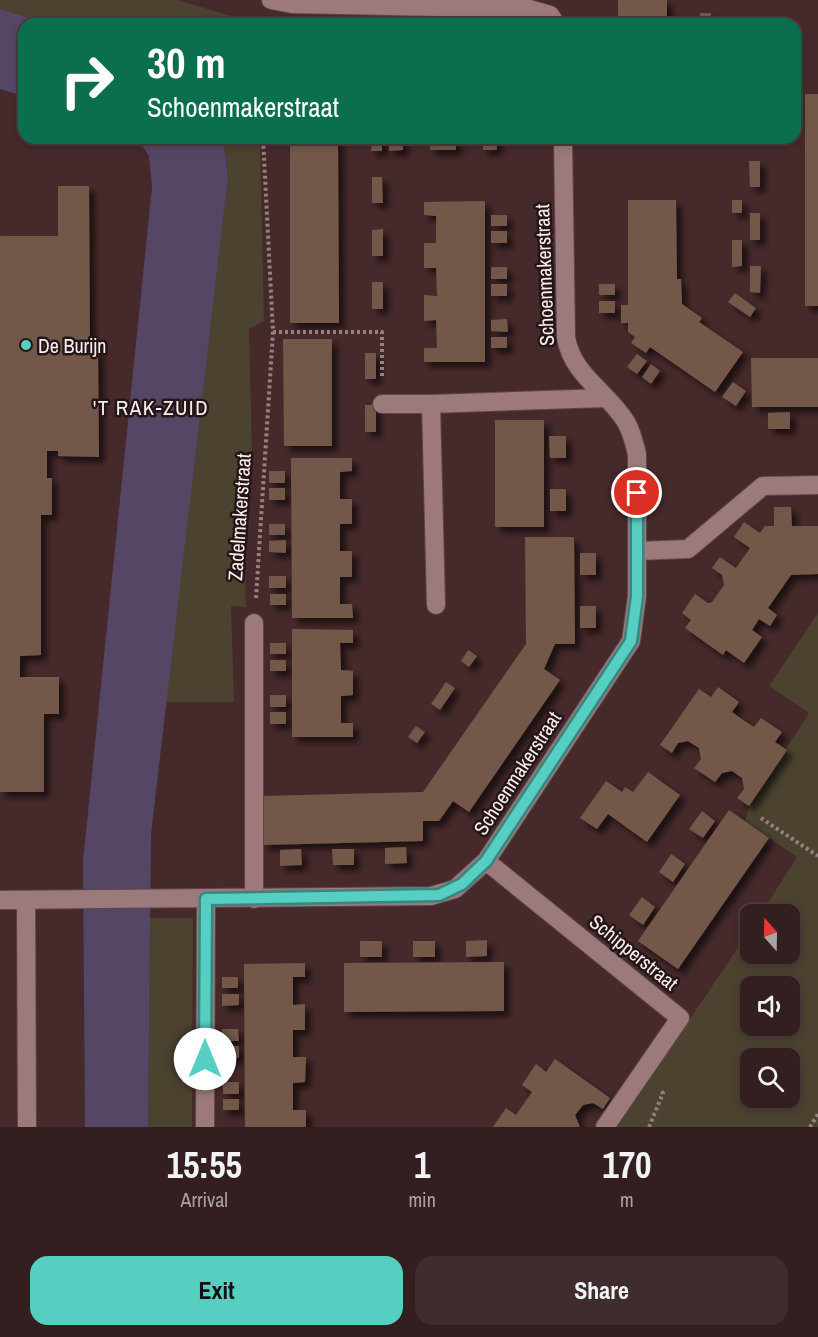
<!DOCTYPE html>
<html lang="en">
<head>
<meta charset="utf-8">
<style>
	body { margin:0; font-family:"Archivo Narrow",sans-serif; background:#3f2c2d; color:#f1f3f6; height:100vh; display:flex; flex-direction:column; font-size:22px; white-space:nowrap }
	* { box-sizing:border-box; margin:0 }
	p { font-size:20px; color:#a9a2a5 }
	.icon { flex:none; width:33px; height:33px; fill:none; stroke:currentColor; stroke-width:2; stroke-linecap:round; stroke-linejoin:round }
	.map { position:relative; height:1127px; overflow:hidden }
	.panel { display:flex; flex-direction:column; background:#341f20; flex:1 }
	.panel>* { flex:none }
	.guide { position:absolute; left:18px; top:18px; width:783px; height:126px; border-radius:18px; box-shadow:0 3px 9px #0003,0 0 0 2px #4e3d3e; background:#0b6e4f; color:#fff; overflow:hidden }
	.needle { width:39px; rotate:340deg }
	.fabs { position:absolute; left:740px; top:904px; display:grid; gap:12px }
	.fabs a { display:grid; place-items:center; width:60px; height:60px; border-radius:12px; background:#341f20; box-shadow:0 3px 9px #0003,0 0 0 2px #4e3d3e; font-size:30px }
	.pin { position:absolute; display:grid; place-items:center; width:51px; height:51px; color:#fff; margin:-26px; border:3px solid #fff; border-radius:50%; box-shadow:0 2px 6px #0007 }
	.me { position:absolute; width:66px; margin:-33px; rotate:0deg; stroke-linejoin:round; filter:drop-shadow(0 0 4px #0008) }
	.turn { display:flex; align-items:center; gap:21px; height:126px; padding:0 30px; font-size:27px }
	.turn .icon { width:78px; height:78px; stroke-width:2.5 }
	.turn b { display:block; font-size:42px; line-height:51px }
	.eta { display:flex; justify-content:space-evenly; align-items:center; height:102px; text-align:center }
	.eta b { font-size:36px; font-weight:700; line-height:42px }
	.primary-button { display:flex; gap:12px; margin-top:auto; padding:12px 30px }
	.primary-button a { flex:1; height:69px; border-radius:18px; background:#57cec2; color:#111; font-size:24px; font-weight:700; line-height:69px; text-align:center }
	.primary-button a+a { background:#3f2c2d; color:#f1f3f6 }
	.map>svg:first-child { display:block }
	.green { fill:#4b422f; fill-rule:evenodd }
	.water { fill:#554665 }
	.building { fill:#73584a; filter:url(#shadow) }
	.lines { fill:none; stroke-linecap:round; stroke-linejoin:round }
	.street-casing { stroke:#5d4648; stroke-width:20 }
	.path { stroke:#978081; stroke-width:4; stroke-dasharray:3 3; stroke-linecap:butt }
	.street { stroke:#9c7a7c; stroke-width:18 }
	.route-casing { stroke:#39867e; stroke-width:15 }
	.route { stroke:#57cec2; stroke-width:10 }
	.poi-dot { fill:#57cec2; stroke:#231617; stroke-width:2 }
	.labels { text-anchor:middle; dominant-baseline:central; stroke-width:5; stroke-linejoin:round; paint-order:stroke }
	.street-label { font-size:20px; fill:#fdedee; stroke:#231617 }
	.poi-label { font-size:20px; fill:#fdedee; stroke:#231617; text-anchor:start }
	.neighbourhood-label { font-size:21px; letter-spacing:1.5px; fill:#fdedee; stroke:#231617 }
</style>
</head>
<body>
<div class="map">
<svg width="818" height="1127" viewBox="0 0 818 1127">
	<defs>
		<filter id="shadow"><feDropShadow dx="5.5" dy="5.5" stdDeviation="3" flood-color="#0009"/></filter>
	</defs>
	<rect width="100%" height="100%" fill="#46292b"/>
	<!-- green -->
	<path class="green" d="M0,0H178L258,24H50L0,9Z
		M223,138H260L264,321L249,329L252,451L242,453L246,607L231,606L234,702H165L228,177Z
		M818,613V1127H617L750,930V954H789V915H760L797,857L745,821L749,806L809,713L769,686ZM750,987H789V1026H750ZM750,1059H789V1098H750Z
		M150,918H193L192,1127H148Z"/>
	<!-- water -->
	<path class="water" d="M0,9L50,24H24V96L0,89Z
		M137,138H223L228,177L151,834L148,1127H85L83,861L152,187L149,156Z"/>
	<!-- building -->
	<path class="building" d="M618,0H667V24H618Z
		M700,13H711V24H700Z
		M805,94H818V306H805Z
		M290,138H338L339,323H290Z
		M372,138H382V151H371Z
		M389,138H403V150L389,151Z
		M430,138H456V150H430Z
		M483,138H497V150H483Z
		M749,161H760V187H750Z
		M372,177H382L383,203H372Z
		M58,186H89L90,349H98L99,457L58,456V451H47V478H52V515H41V655L20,656V677H59V714H44V792H0V236H58Z
		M628,200H676L677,279H681L682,304L702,318L699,322L743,352L715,392L650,347L646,353L631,343L635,337L628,332V323H621V305H628Z
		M732,200H742V213H732Z
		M485,201V362H424V348H437L436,320L424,321V295L437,296L436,268H424V243H436V216L424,215V202Z
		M750,213H760V240H750Z
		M491,215H507V226H491Z
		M383,229V256H372V230Z
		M491,231H507V243H491Z
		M732,240H742V266L732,267Z
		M750,266H761L760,293L750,292Z
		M491,267H507V279H491Z
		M372,282H383V309H372Z
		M491,284H507V296H491Z
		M599,284H615V295H599Z
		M735,293L756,308L750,317L728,302Z
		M599,301H615V313H599Z
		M507,319L508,332L491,331V320Z
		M491,337H507V348H491Z
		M283,339H332V446H284Z
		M365,353H376V379H365Z
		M637,354L647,361L637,374L627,367Z
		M751,358H818V407H752Z
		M651,364L660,371L651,384L642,377Z
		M733,382L746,391L736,406L722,397Z
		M365,405H376V432H365Z
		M790,412V429H768V413Z
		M495,420H544V527H495Z
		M549,436H566V458H550Z
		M291,458H352V471L340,472V499H352V524H340V551H352V577H340V604H352L353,618H292Z
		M269,471H285V483H269Z
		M269,488H285V500H269Z
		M550,489H566V511H550Z
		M774,507H791L792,526H818V574L791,575L768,608L777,615L770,626L759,619L752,630L762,637L744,663L726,650L723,655L685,628L691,620L682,613L695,594L708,603L712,602L724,585L722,575L712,568L720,557L736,568L750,548L734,537L744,522L760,533L765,526H774Z
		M269,524H285V535H269Z
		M525,537H574L575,644H555L544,669L560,680L469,812L453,801L439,821H423V841L263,845L262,796L423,792L526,644Z
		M286,540V553L269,552V541Z
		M580,553H596V575H580Z
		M269,576H286V588H269Z
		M270,594H286V605H270Z
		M580,606H596V628H580Z
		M292,629L353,630V643H340L341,670L353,671V695L341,696V723H353V737H292Z
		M270,643H286V654H270Z
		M468,650L477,656L469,667L461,661Z
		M270,660H286V671H270Z
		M446,682L455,688L440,710L431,704Z
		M718,687L739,702L732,712L743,720L754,727L761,718L782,732L775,742L787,750L749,806L737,798L744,789L742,778L732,771L722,773L715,782L694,768L701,759L699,748L688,741L678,743L672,753L660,745L699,689L711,697Z
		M270,695H286V707H270Z
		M270,712H286V724H270Z
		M416,726L425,732L417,743L408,737Z
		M648,772L680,795L647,842L608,814L597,829L580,818L606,781L622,792L625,787L633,792Z
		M729,810L769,838L678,969L638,941Z
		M702,811L715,821L703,838L689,829Z
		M406,847L407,863L385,864V848Z
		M301,849L302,865L280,866V850Z
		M332,849H354V865H333Z
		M671,854L685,864L673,882L659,872Z
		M642,897L655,907L643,925L629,915Z
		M487,940V956L466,957V941Z
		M360,941H382V957H360Z
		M413,941H435V957H413Z
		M504,962V1011L344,1012V963Z
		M305,963V977H293V1005L305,1004V1030H293V1057H306L305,1082L293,1083V1110H306V1127H245L244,964Z
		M222,977H238V988H222Z
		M222,994H239V1005L222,1006Z
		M222,1029H238L239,1041H222Z
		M223,1046H239V1058H223Z
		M555,1059L610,1098L603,1109L593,1103L583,1105L575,1115L580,1127H493L506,1108L516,1115L532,1092L522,1085L536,1064L546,1072Z
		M223,1082H239V1094H223Z
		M223,1099H239V1110H223Z"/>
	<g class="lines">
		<!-- street casing -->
		<g class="street-casing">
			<path id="street" d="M271,0L292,4L529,9L550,15L556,24
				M382,404H431
				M638,551L688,549L763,486L818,485
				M436,605L431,404L605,398
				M254,623V899
				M486,861L680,1018L605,1127
				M0,900L431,896L455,889L486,861L631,641L637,596V454C634,443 632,432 626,422C607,391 573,376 566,338L563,138
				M26,900L27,1127
				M205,1127L206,899"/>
		</g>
		<!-- path -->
		<path class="path" d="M273,332H382V378
			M256,598L273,332L263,138
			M761,818L818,856
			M649,1127L663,1093L660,1091
			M810,1127L818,1114"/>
		<!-- street -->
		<use href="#street" class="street"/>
	</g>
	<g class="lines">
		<!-- route casing -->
		<g class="route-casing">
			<path id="route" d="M205,1059L206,899L439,895L462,884L486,861L631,641L637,596V493"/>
		</g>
		<!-- route -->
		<use href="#route" class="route"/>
	</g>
	<!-- markers -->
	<circle class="poi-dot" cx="26" cy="345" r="6"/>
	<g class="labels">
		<!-- street labels -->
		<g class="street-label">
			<text transform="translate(544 275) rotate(-92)">Schoenmakerstraat</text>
			<text transform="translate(239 517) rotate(-86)">Zadelmakerstraat</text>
			<text transform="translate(517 773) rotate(-57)">Schoenmakerstraat</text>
			<text transform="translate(634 952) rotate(39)">Schipperstraat</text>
		</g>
		<!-- poi labels -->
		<g class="poi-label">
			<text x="38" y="345">De Burijn</text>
		</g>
		<!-- neighbourhood labels -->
		<g class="neighbourhood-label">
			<text x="151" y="407">'T RAK-ZUID</text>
		</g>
	</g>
</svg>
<div class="fabs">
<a><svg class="needle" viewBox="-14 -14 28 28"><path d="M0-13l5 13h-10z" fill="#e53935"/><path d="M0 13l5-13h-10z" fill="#a9a2a5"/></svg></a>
<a><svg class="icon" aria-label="sound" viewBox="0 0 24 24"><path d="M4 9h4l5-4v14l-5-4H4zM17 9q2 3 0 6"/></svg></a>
<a><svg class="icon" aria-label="search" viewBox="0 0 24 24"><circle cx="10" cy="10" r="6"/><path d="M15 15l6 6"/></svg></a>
</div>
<div class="pin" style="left:637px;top:493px;background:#d93025"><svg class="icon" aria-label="arrive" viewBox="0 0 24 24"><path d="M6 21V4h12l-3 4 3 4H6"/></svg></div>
<svg class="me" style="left:205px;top:1059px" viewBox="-20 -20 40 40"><circle r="19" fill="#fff"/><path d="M0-13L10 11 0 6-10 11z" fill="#57cec2"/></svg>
<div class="guide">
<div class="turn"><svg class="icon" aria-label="right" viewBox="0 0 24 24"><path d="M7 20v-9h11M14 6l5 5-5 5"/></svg><div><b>30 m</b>Schoenmakerstraat</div></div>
</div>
</div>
<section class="panel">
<div class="eta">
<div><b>15:55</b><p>Arrival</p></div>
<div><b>1</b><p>min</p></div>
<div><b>170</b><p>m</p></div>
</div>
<div class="primary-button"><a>Exit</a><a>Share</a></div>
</section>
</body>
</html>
